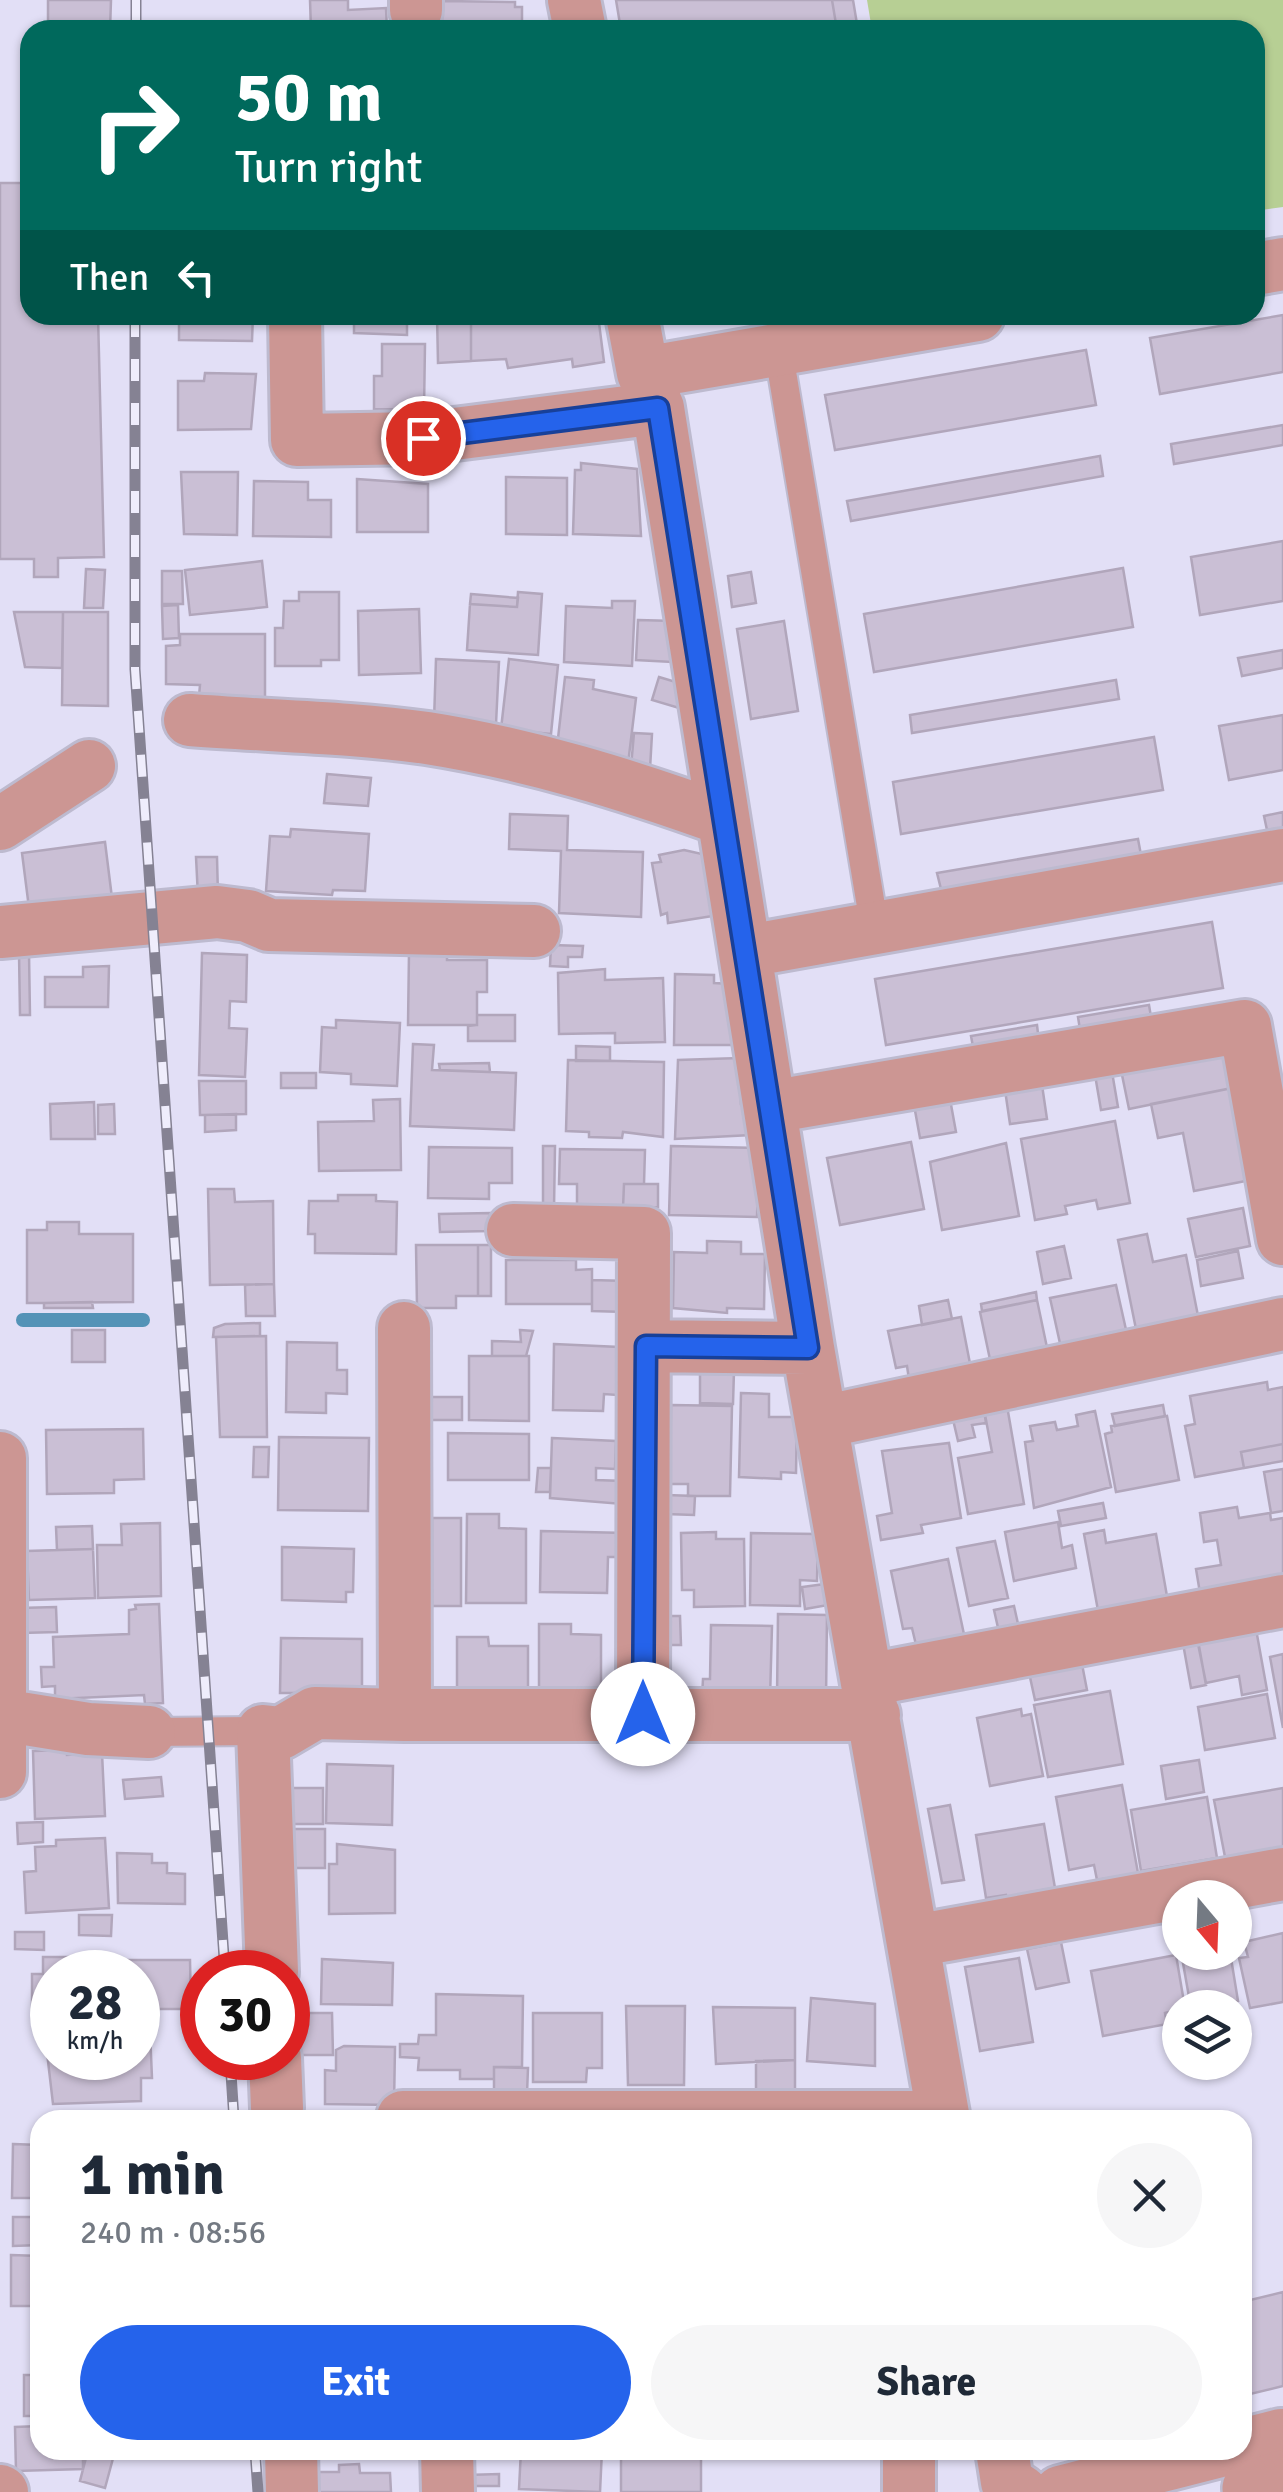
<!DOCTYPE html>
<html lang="en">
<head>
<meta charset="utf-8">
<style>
	body { margin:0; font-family:Signika,sans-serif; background:#f6f6f7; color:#1f2937; height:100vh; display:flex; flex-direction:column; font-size:38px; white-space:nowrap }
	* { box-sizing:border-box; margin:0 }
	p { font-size:32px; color:#747a83 }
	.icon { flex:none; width:55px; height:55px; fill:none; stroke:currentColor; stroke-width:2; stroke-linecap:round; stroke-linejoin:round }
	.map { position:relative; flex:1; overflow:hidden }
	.sheet { position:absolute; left:30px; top:2110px; width:1222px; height:350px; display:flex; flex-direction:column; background:#fff; border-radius:30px; box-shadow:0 2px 8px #0004 }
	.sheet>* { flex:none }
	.guide { position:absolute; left:20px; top:20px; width:1245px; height:305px; border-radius:30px; box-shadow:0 2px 8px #0004; background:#00695c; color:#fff; overflow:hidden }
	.needle { width:65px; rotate:161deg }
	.fabs { position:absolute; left:1162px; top:1880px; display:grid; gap:20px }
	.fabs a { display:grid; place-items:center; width:90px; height:90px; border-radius:50%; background:#fff; box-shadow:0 2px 8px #0004; font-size:50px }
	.speed { position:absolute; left:30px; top:1950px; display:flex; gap:20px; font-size:50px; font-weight:700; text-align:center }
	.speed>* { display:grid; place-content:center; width:130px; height:130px; border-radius:50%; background:#fff; box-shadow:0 2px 8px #0004; line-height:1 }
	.speed small { font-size:25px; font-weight:400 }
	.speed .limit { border:15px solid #d22; background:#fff; color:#111 }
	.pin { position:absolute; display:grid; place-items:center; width:85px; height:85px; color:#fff; margin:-42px; border:5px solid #fff; border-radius:50%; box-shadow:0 2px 10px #0007 }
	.me { position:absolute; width:110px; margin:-55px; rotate:0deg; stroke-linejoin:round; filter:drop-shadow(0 0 8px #0008) }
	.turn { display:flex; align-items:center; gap:35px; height:210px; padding:0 50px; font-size:45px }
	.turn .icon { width:130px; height:130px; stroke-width:2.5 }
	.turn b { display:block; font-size:70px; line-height:85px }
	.then { display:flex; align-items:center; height:95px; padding:0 50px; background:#0003; gap:20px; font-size:38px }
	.round { display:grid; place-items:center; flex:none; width:105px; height:105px; border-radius:52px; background:#f6f6f7 }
	.overview { display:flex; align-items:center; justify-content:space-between; height:170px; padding:0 50px }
	h1 { font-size:60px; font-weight:800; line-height:75px }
	.action { display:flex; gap:20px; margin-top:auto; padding:20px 50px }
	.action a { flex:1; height:115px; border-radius:60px; background:#2563eb; color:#fff; font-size:40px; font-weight:800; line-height:115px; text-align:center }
	.action a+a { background:#f6f6f7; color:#1f2937 }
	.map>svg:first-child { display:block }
	.green { fill:#b7cf94 }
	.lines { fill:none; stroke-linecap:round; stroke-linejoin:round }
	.stream { stroke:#5493b7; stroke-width:14 }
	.building { fill:#cabfd5; stroke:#b1a6bb; stroke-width:2.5 }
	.service-casing { stroke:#bdbacf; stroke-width:32 }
	.minor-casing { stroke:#bdbacf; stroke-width:58 }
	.tertiary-casing { stroke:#bdbacf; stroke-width:60 }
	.service { stroke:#cc9693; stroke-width:28 }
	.minor { stroke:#cc9693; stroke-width:52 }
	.tertiary { stroke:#cc9693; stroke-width:55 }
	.rail-casing { stroke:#858293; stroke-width:11 }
	.rail { stroke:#efedfc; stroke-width:8; stroke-dasharray:22; stroke-linecap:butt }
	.route-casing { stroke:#184099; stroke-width:25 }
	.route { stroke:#2563eb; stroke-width:18 }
</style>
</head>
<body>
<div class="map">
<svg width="1283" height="2492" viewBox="0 0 1283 2492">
	<rect width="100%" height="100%" fill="#e2dff6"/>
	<!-- green -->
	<path class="green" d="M867,0H1283V207L1255,211V30H872Z"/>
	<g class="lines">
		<!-- stream -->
		<path class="stream" d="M23,1320H143"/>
	</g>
	<!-- building -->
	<path class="building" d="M48,0H111L110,30H48Z
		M310,0H348V10L386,8L387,30H311Z
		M616,0H832L837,30H621Z
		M832,0H853L858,30H837Z
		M442,1L515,2V7H522V30H442Z
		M0,183H30V315H98L104,557L58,558V577H34V559H0Z
		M179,315H253L252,341L179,340Z
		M354,315H421L420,323L407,322V335L354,333Z
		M437,315H471V361L438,363Z
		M471,315H598L604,362L573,367L572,359L508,368L506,359L471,361Z
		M1283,315V372L1160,394L1150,338Z
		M382,344H425L424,410L374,409V376H382Z
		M1086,350L1096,405L835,450L825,395Z
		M205,373L256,374L251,429L178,430V381H204Z
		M1283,425V445L1174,464L1171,444Z
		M1100,456L1103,476L851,521L847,501Z
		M581,463L637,469L641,536L573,534L575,470H581Z
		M181,472H238L237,535L184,534Z
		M506,477L567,478V535L506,534Z
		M357,479L428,484V532H357Z
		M254,481L308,482V500H331V537L253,536Z
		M1283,541V601L1200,615L1191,557Z
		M262,561L267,607L190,615L185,570Z
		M1123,568L1133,627L874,672L864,614Z
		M86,569L105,570L103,608H84Z
		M162,571H182L183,604H162Z
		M751,572L756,603L732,607L728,576Z
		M299,592H339V660H321V666H275V628H283L284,601H299Z
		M518,592L542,594L538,655L467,650L470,604L517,607Z
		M471,594L518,598L517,607L470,604Z
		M612,601H635L632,666L564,662L566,606L612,608Z
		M178,605L179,638L163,639L162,606Z
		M419,609L421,673L359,675L358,611Z
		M14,612H63L62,668L25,667Z
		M63,612H108V706L62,705Z
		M638,620L674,621L672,662L636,660Z
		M784,621L798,711L751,719L737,629Z
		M180,634H265V704L199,696L200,685L166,684V646L180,645Z
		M1283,650V668L1242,676L1238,658Z
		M436,659L499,662L496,724L434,721Z
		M509,659L558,665L551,734L501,729Z
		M565,677L594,680L593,689L636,698L628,764L557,747Z
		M659,677L686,685L679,708L652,700Z
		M1116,680L1119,699L912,733L910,715Z
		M1283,715V770L1229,780L1219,726Z
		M634,733L652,734L650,769L631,767Z
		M1154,737L1163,790L901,834L893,782Z
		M327,774L371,778L368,806L324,803Z
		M1283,812V828L1267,830L1264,816Z
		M510,814L568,816L567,850L643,852L641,917L559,913L561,851L509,849Z
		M291,829L369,834L365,891L333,890L332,895L266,891L270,836L290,837Z
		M1138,839L1141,855L941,889L937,873Z
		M105,842L112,898L29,908L22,853Z
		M684,850L702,854L719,915L668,923L667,913L661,915L652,863L661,862L659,855Z
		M196,857H217L218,896L198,897Z
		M1212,922L1223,988L886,1045L875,979Z
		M551,945L583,946L582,957H568V967L550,966Z
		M409,952H447V960H487V992H477V1025H408Z
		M19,953H29L30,1015H20Z
		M202,953L247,955L246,1002L230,1001L229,1028L247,1029L245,1077L199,1075Z
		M109,966L108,1007H45V977H83V967Z
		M605,969V980L663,978L665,1042L615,1043V1033L559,1034L558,973Z
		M675,974L714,975V983L732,984L735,1045H674Z
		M1149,1005L1152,1023L1081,1036L1078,1017Z
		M477,1015H515V1041H468V1026L477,1025Z
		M336,1020L400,1023L397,1086L351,1084V1074L320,1072L322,1027L336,1028Z
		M1037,1025L1039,1042L974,1052L971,1036Z
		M413,1044L434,1045L432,1070L516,1073L514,1130L410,1126Z
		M576,1046L610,1047V1061H576Z
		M1235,1052L1242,1086L1129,1109L1121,1070Z
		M739,1058L741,1104H750L751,1135L675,1139L678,1060Z
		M568,1060L664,1062L663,1137L623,1132L622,1138L589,1137V1132L566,1131Z
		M489,1063L490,1072L440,1070L439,1064Z
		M1112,1072L1118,1107L1101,1110L1095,1075Z
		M281,1073H316V1088H281Z
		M199,1081H246V1114L200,1115Z
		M1042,1085L1047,1119L1010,1124L1005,1090Z
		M1242,1086L1256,1179L1194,1191L1183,1133L1158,1138L1151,1104Z
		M400,1099L401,1170L319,1171L318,1122L374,1121L373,1100Z
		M950,1099L956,1132L920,1138L914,1105Z
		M94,1102L95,1139H51L50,1104Z
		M114,1104L115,1134H98V1105Z
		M236,1114V1130L205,1132V1115Z
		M1115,1121L1130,1203L1098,1209L1096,1200L1065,1206L1067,1214L1035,1220L1021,1139Z
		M911,1142L924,1209L840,1225L827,1158Z
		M1006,1143L1019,1216L942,1230L930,1162Z
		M543,1146H555L554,1209H543Z
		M671,1146L759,1148L757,1217L669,1215Z
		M429,1147L512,1148V1183H489V1199L428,1198Z
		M560,1149L645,1150L644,1184H624L623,1208H577V1184H559Z
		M624,1184H658V1207L623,1208Z
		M208,1189H234L235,1202L273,1201L274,1284L210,1285Z
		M338,1195H376V1201L397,1202L396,1254L315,1253V1234H308L309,1201H338Z
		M1243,1208L1250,1246L1196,1257L1188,1219Z
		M490,1213V1231L440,1232L439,1214Z
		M47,1222H79V1234H133V1302L27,1303V1230H47Z
		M1147,1234L1153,1262L1186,1255L1201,1331L1139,1344L1118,1240Z
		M707,1241L741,1242V1254H765L764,1309L727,1308V1313L673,1308L674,1252L707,1253Z
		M416,1245H478V1296H456V1308H417Z
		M478,1245H491V1296H478Z
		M1064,1246L1071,1278L1043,1284L1037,1252Z
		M1238,1251L1243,1278L1201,1286L1197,1260Z
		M506,1260H576V1270L592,1269V1304H506Z
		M592,1280L627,1281L625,1312L592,1311Z
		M274,1284L275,1316H246L245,1285Z
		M1116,1285L1129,1343L1063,1357L1050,1298Z
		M1036,1292L1037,1300L982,1311L981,1304Z
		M948,1300L952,1319L922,1325L919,1306Z
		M1037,1300L1049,1357L992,1369L980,1312Z
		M92,1302L93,1308H44V1303Z
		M961,1317L972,1374L910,1386L907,1366L896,1368L888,1331Z
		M260,1323V1336L213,1337L214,1328L225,1324Z
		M72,1330H105V1362H72Z
		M520,1330L533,1331L526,1356H492V1341L521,1342Z
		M266,1336L267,1437H220L216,1337Z
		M287,1342L337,1343V1370H347V1394L326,1393V1413L286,1412Z
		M554,1344L619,1347L617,1395L604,1394L603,1411L553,1410Z
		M469,1356H529V1421L469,1420Z
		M700,1370L734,1371L733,1404L700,1403Z
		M1267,1382L1268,1390L1283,1387V1444L1241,1452L1244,1468L1195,1477L1185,1426L1195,1424L1190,1396Z
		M741,1393L769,1394V1417H797L796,1473L781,1472V1479L739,1477Z
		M428,1397H462V1420H428Z
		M1006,1400L1024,1504L968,1514L958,1458L992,1452L983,1404Z
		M983,1404L986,1423L972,1425L975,1437L958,1441L951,1411Z
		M671,1405L732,1406L730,1496H688V1484H670Z
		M1163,1405L1165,1416L1115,1426L1112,1414Z
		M1095,1411L1111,1487L1034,1508L1025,1442L1033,1441L1030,1426L1055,1422L1057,1430L1078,1426L1076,1415Z
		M1167,1416L1179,1480L1116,1492L1105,1434L1112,1432L1111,1426Z
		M143,1429L144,1479L114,1480V1493L47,1494L46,1430Z
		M448,1433L529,1434V1480H448Z
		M279,1437L369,1438L368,1511L278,1510Z
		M552,1438L616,1441L615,1469L596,1468V1480L623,1481L622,1504L550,1498Z
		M949,1443L961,1518L921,1525L923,1533L881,1540L877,1516L892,1513L882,1451Z
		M1283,1444V1461L1244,1468L1241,1452Z
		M254,1447H269L268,1477H253Z
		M538,1468H551L550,1492H536Z
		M1283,1469V1511L1271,1513L1264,1472Z
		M666,1495L695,1496L694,1515L666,1514Z
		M1103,1503L1106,1518L1061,1526L1058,1511Z
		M1237,1507L1239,1518L1270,1513L1271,1520L1283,1518V1583L1201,1599L1196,1569L1221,1565L1217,1540L1204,1542L1200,1513Z
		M467,1514H499V1528L526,1529V1603H466Z
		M432,1518H461V1606H432Z
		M1058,1522L1062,1548L1072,1545L1076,1568L1014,1581L1005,1532Z
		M160,1523L161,1596L98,1598L97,1545H122L121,1524Z
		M92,1526L93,1549L57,1550L56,1527Z
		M1104,1530L1106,1543L1156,1534L1170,1613L1099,1616L1084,1534Z
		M541,1531L626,1533V1557H608L607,1593L540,1592Z
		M716,1532V1539H744L745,1606L694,1607V1590H682L681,1533Z
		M751,1533L818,1534L817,1581L800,1580V1606L750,1605Z
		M995,1541L1008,1598L969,1606L957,1548Z
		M282,1547L354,1549L353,1592H346V1602L282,1600Z
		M93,1549L95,1598L29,1600L27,1551Z
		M948,1559L965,1639L917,1649L912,1628L903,1629L891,1571Z
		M825,1584L828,1605L805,1609L802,1587Z
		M159,1604L163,1703L145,1704L144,1695L55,1699V1686L42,1687L41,1667H54L53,1637L129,1634V1610L136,1609L135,1605Z
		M1014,1606L1021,1637L1001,1641L994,1610Z
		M56,1607L57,1632L21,1633L19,1608Z
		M778,1614L827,1615L826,1699L777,1697Z
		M668,1616H680L681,1645H668Z
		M1254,1618L1267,1690L1242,1695L1239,1676L1206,1683L1195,1629Z
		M539,1624H571V1634L601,1635V1688H539Z
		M711,1625L772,1626L770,1699L702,1697L703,1679H710Z
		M1197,1635L1206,1685L1191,1688L1182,1638Z
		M457,1637H488L489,1646H528V1700H457Z
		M281,1638L362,1639V1693H280Z
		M1283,1654V1728L1270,1657Z
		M1081,1659L1087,1690L1035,1700L1028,1668Z
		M1110,1691L1123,1764L1048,1777L1034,1705Z
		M1267,1694L1275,1738L1205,1750L1198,1707Z
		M1021,1709L1022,1716L1031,1714L1043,1776L990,1786L977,1718Z
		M67,1750V1755L102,1753L105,1816L35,1819L33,1751Z
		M1199,1760L1204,1792L1166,1799L1161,1766Z
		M327,1764L393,1766L392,1825L326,1823Z
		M161,1777L163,1796L125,1799L123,1780Z
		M1122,1785L1138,1873L1097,1880L1094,1865L1069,1870L1056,1797Z
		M287,1788H323V1824H288Z
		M1283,1788V1847L1225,1857L1214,1800Z
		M1207,1797L1217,1858L1141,1871L1131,1810Z
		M950,1805L964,1880L942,1883L928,1809Z
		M43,1822V1842L18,1844L17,1823Z
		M1044,1824L1055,1888L1031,1892L1033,1906L1009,1910L1006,1895L986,1898L976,1835Z
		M291,1829H325V1868H292Z
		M105,1838L109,1908L26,1913L24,1872L36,1871L35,1847L56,1846V1840Z
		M337,1844L395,1850V1913L329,1914V1864H337Z
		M117,1853L152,1854V1863H167V1873L185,1874V1904L118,1903Z
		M79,1915H112L111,1936L79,1935Z
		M15,1932H44V1950L15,1949Z
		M1283,1933V2002L1250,2008L1239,1958L1248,1957L1244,1942Z
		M1061,1942L1069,1982L1036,1989L1027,1949Z
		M1181,1952H1230L1238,2001L1191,2008Z
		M1176,1955L1185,2008L1165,2013L1167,2024L1103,2036L1091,1971Z
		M43,1957H108V1972H52V2013L32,2014V1974H43Z
		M1019,1958L1033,2042L980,2051L965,1967Z
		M322,1959L393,1963L392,2005L321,2004Z
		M122,1960H190L191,2009H138V1972H122Z
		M436,1994L523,1996L522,2067H494V2079H460V2070H418L419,2058L400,2057V2044H418L419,2035H436Z
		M811,1998L875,2004V2066L807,2061Z
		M626,2006H685L684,2085H628Z
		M713,2007L795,2008V2060L716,2064Z
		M297,2013H332L333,2055H297Z
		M533,2013H602V2068H587L586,2082H533Z
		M44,2027H52V2058H138V2031H150L152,2078H141V2101L53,2104Z
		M344,2046L395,2047L394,2105L325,2104V2070L336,2071V2050Z
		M795,2060V2095L756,2094V2061Z
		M494,2067L528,2068L527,2094H494Z
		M13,2144L40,2145V2198H12Z
		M13,2217H40V2245L13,2246Z
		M11,2255L40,2256V2306H11Z
		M1283,2292V2386L1242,2396V2302Z
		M24,2375H40V2416H24Z
		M40,2426V2450H83V2469L16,2471L15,2427Z
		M88,2450L115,2451L105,2488L80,2481Z
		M521,2450H602L600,2492L519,2489Z
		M621,2450H701V2492H621Z
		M359,2464L360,2473H390L391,2492H315V2472H339V2465Z
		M499,2474V2486H467V2475Z"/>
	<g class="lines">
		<!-- service casing -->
		<g class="service-casing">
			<path id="service" d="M778,348L875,930
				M149,1732L263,1731"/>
		</g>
		<!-- minor casing -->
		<g class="minor-casing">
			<path id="minor" d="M574,0L580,30
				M416,10V0
				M1255,269L1283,264
				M295,315L297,440L423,438L658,408
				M632,315L643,373L658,408L808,1348L944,2120
				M643,373L978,315
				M190,720C268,726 349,727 427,738C529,754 626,784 723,819
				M0,824L89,766
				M0,932L217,912L248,916L269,925L534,931
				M747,951L1283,855
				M770,1107L1245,1026L1283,1239
				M513,1230L644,1233L643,1714
				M404,1328L405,1715H874
				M646,1346L808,1348
				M822,1422L1283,1324
				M0,1458V1772
				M868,1680L1283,1601
				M1,1715L88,1729L149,1732
				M914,1941L1283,1874
				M272,1972L263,1731L281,1733L315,1713L405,1715
				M275,2058L277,2108
				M403,2117H911
				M1242,2445L1281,2435L1283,2442
				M291,2450L292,2492
				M447,2450L448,2492
				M1002,2450L1007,2482L1022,2492
				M0,2491L2,2492
				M909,2492V2450
				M1060,2492L1224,2450"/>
		</g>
		<!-- tertiary casing -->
		<g class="tertiary-casing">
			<path id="tertiary" d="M1250,2488L1283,2478"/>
		</g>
		<!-- service -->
		<use href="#service" class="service"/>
		<!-- minor -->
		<use href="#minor" class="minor"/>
		<!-- tertiary -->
		<use href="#tertiary" class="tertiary"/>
		<!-- rail casing -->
		<g class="rail-casing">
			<path id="rail" d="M136,0V30
				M135,315V669L225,1972
				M230,2058L234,2120
				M255,2450L258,2492"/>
		</g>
		<!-- rail -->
		<use href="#rail" class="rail"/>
	</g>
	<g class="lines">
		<!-- route casing -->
		<g class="route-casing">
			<path id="route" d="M423,438L658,408L808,1348L646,1346L643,1714"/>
		</g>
		<!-- route -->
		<use href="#route" class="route"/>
	</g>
</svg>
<div class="fabs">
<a><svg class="needle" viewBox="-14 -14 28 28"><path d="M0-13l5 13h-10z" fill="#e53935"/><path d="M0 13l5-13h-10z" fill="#747a83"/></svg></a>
<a><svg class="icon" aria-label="layers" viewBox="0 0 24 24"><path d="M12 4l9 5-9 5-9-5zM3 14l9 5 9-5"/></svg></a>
</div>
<div class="speed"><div>28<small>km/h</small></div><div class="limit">30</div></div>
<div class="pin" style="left:423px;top:438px;background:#d93025"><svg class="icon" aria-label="arrive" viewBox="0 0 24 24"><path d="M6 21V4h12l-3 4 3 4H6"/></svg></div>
<svg class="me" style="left:643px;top:1714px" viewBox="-20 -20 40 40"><circle r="19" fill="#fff"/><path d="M0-13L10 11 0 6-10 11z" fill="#2563eb"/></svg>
<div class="guide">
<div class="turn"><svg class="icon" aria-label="right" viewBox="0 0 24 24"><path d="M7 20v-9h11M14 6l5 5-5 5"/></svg><div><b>50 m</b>Turn right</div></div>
<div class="then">Then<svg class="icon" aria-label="left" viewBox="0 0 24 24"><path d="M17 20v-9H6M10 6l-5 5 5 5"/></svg></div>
</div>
<section class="sheet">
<div class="overview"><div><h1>1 min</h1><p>240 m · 08:56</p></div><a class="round"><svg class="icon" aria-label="close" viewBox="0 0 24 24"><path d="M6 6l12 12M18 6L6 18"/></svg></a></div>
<div class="action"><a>Exit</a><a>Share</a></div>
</section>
</div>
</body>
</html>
